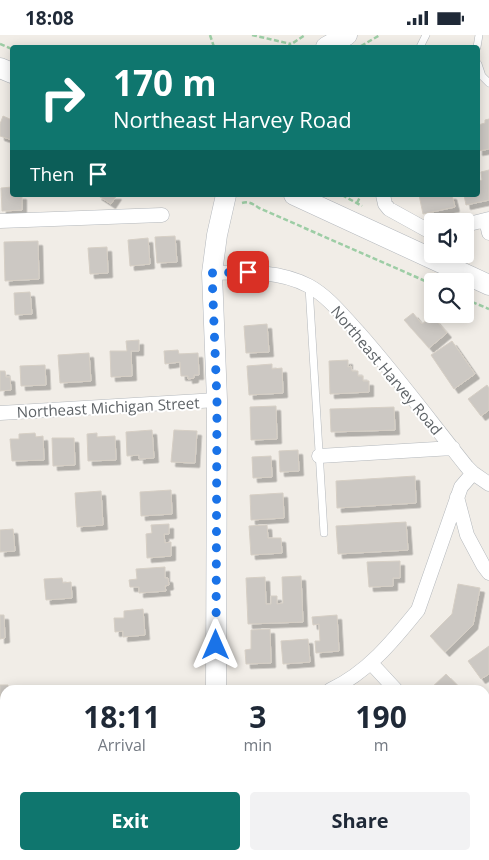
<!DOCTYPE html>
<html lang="en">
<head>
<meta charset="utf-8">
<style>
	body { margin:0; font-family:"Open Sans",sans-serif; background:#f2f2f3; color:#1f2937; height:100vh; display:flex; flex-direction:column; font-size:19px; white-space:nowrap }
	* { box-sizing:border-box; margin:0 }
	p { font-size:16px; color:#747a83 }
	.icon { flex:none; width:28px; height:28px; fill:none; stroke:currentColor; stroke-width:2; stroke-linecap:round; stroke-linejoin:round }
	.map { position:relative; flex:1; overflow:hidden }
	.sheet { position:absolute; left:0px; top:650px; width:490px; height:175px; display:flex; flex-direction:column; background:#fff; border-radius:15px 15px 0 0; box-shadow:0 2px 12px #0003 }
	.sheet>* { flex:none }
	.banner { position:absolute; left:10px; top:10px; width:470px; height:152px; border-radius:5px; box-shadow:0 2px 12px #0003; background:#0f766e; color:#fff; overflow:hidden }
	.fabs { position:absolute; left:424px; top:178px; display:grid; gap:10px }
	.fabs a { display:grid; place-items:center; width:50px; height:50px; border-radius:5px; background:#fff; box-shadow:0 2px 12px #0003; font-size:25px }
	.pin { position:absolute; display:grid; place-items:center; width:42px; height:42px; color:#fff; margin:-21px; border-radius:10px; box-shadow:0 2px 8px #0006 }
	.me { position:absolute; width:55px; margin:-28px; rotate:0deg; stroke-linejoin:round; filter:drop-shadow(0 0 4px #0008) }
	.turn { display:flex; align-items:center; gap:18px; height:105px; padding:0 20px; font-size:22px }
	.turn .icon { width:65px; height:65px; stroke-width:2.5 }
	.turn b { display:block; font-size:35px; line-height:42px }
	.then { display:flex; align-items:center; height:48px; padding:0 20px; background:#0003; gap:10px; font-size:19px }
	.eta { display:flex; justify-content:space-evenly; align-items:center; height:85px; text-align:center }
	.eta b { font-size:30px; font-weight:700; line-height:35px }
	.button { display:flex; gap:10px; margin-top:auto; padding:10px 20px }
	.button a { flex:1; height:58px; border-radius:5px; background:#0f766e; color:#fff; font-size:20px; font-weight:700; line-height:58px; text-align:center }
	.button a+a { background:#f2f2f3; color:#1f2937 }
	.status { display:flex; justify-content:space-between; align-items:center; height:35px; padding:0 25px; background:#fff; direction:ltr }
	.status svg { height:14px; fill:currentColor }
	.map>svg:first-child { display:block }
	.building { fill:#ccc8c3; stroke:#d6cfc5; filter:url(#shadow) }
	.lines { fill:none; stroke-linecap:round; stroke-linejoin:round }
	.lane-casing { stroke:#b4b8bc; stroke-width:8 }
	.street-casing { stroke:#b4b8bc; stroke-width:15 }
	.secondary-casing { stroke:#b3b7bc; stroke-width:21 }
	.path { stroke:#9dcda5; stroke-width:2.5; stroke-dasharray:5 2.5; stroke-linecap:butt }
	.lane { stroke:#fff; stroke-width:7 }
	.street { stroke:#fff; stroke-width:14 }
	.secondary { stroke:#fff; stroke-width:20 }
	.route { stroke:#1a73e8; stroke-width:9; stroke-dasharray:0 16.2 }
	.labels { text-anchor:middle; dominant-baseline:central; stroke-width:4; stroke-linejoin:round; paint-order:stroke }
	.street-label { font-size:15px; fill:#5e6367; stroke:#fff }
</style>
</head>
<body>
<div class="status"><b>18:08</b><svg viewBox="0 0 49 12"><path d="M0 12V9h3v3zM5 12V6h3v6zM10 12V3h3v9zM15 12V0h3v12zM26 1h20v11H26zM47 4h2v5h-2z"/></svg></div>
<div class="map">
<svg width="489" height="825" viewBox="0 0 489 825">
	<defs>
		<filter id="shadow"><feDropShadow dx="4.5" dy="4.5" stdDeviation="0" flood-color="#0004"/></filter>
	</defs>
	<rect width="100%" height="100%" fill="#f1ede7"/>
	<!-- building -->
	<path class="building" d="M3,81L12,85V105L0,101V89Z
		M489,84V114L478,116V90L485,88V85Z
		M489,135V165L466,170L464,160H478V146L482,145L481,137Z
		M12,152V160H22V175L2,176L1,153Z
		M97,160H117L111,169Z
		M419,160H452L455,172L423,179Z
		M175,201L177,227L157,228L155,202Z
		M148,203L150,229L130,231L128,205Z
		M38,206L39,244L5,246L4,207Z
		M107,212L108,238L90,239L88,213Z
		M30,257L32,279L15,280L14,258Z
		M413,278L422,289L432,281L447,298L429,313L404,285Z
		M267,289L269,317L246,318L244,291Z
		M139,305V316H131L132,341L111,342L110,316H127L126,306Z
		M452,306L475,339L454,354L431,320Z
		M178,315L179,319L198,318L199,340H194V343L188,344V341H181L180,327L165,329L164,316Z
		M89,318L91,346L60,348L58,320Z
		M348,325V332L351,331L352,336H358V341H363V346H369V357L330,359L329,326Z
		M272,329V334L282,333L283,358L249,360L247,331Z
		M45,330L46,350L21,351L20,331Z
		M0,336H5L6,342H10L11,355L0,356Z
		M487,350L489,353V375L481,381L468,364Z
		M276,371L277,404L251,405L250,372Z
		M394,372L395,395L331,397L330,374Z
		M152,395L154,423L139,424V420L127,421L126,397Z
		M174,395L197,396L195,428L171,427Z
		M35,398L36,402L43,401L44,425L12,426L10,404H19V399Z
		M97,398V402L115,401L116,425L88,426L87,399Z
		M52,403H74L75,430L53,431Z
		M298,415L299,436L280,437L279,416Z
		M271,421L272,442L253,443L252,422Z
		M415,441L416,468L337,473L336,446Z
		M171,455L172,479L141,481L140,457Z
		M101,456L103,490L77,492L75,458Z
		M283,458L284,483L251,485L250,460Z
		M406,487L408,515L338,519L336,491Z
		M169,489V499H164L165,508L171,507V521L147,523L146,499L152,498L151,490Z
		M267,490L268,503H281L282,518L251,520L249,491Z
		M13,494L15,516L0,517V495Z
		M400,526V543H393V551L369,552L367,527Z
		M165,532V543H168L169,550L165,551L166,556L139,558V552H130L129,545L137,544L136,534Z
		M301,541L303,587L248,589L246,543L265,542L266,569H271V561H277V569L283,568L282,542Z
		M62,543L63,548L71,547L72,563L46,565L44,544Z
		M458,549L480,553L473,590L445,617L430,601L452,579Z
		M143,574L145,600L123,602V596L115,597L114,583H124V576Z
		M0,580H4L5,603L0,604Z
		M337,580L339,616L316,618L315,606H320L319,589L313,590L312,582Z
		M270,594L271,628L246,629L245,615L251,614V595Z
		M308,604L310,627L283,629L281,606Z
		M489,611V639L481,644L468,626Z
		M446,639L461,654L429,655Z
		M0,650H8V655H5V676H0Z
		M0,687H2L3,708L0,709Z
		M485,698L489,720V774H486Z
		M19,820H66V825H19Z
		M181,820H204V825H182Z
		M296,820H357L360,825H335L332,821L297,825Z"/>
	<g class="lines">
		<!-- lane casing -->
		<g class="lane-casing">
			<path id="lane" d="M420,12L426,0
				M477,12L479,0
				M478,29L482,41L489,48
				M309,252L324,498
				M138,820L142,825"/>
		</g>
		<!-- street casing -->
		<g class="street-casing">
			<path id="street" d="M383,160L385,169L389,174L427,195L432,196
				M486,185L489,198
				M0,186L162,180
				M465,190L489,184
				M212,238C245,237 279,235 309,251C329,262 344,282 359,298C397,341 431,387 467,432L473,438L489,449
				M0,378L217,365
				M319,421L453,413
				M457,462L467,500L483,530L489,538
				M371,628L396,655
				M330,655C367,638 393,606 418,575L461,452L473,438
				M467,820L470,825"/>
		</g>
		<!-- secondary casing -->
		<g class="secondary-casing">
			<path id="secondary" d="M326,12L347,0
				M0,33L12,38
				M294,160L489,250
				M216,655L217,365L212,238L217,200L226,160
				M261,820L265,825"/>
		</g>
		<!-- path -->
		<path class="path" d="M210,0L214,12
			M252,0L291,9
			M0,9L12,14
			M361,11L380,0
			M287,12L305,0
			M342,160L362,171
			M242,168C249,166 253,169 259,173L432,249
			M357,168L361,160
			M465,264L489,274"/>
		<!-- lane -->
		<use href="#lane" class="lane"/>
		<!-- street -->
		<use href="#street" class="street"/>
		<!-- secondary -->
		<use href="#secondary" class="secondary"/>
	</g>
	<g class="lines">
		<!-- route -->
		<path class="route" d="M216,610L217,366L212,238L248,237"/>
	</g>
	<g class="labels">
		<!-- street labels -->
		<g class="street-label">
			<text transform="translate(387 335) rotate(50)">Northeast Harvey Road</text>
			<text transform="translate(108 372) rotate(-3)">Northeast Michigan Street</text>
		</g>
	</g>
</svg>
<div class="fabs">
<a><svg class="icon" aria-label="sound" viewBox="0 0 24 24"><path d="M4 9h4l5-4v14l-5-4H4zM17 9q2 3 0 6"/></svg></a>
<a><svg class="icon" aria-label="search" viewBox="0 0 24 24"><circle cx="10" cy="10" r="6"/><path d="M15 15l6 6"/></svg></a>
</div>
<div class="pin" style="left:248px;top:237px;background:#d93025"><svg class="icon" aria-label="arrive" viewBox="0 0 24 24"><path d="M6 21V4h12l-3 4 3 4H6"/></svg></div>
<svg class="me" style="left:216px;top:610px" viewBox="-20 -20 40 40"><path d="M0-17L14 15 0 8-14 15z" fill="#1a73e8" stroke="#fff" stroke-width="4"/></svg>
<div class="banner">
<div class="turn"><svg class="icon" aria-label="right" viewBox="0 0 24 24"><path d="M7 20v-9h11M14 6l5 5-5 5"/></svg><div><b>170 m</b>Northeast Harvey Road</div></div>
<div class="then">Then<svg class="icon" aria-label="arrive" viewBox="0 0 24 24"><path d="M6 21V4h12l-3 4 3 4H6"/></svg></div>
</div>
<section class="sheet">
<div class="eta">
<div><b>18:11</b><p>Arrival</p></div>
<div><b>3</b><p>min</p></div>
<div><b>190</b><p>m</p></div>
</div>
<div class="button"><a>Exit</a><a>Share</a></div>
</section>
</div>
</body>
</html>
